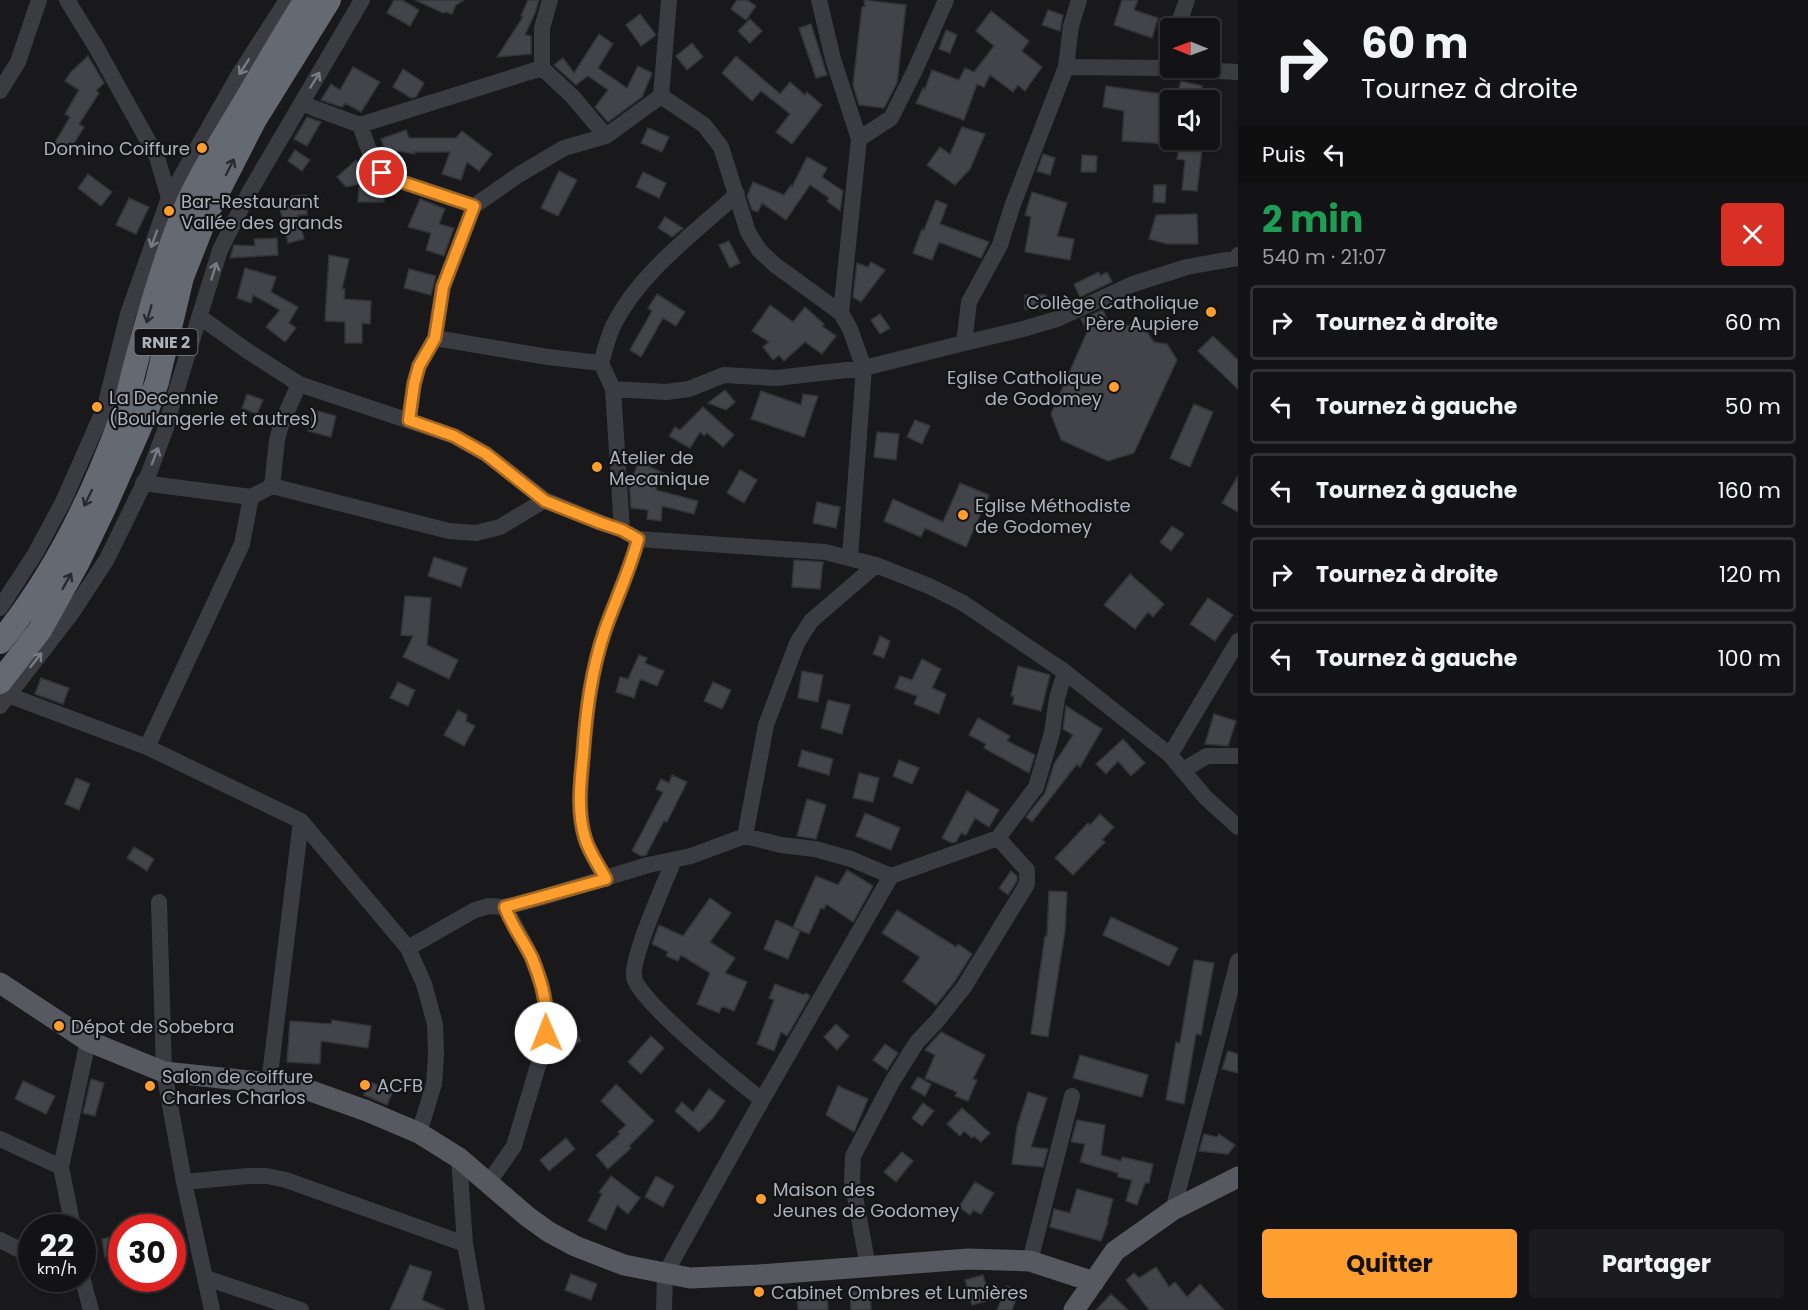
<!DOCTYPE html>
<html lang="fr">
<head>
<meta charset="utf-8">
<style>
	body { margin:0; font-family:Poppins,sans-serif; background:#1c1c1e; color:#f1f3f6; height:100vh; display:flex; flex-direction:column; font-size:22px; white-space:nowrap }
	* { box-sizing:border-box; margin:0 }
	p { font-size:20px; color:#9d9ea0 }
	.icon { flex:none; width:33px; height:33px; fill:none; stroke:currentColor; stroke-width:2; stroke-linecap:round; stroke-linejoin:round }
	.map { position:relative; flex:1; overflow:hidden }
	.panel { display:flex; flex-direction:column; background:#131315; width:570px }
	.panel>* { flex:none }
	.guide { background:#131315; color:#f1f3f6; overflow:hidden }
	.needle { width:39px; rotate:271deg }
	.fabs { position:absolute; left:1160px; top:18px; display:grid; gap:12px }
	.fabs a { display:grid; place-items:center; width:60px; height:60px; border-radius:6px; background:#131315; box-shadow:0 2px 4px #0004,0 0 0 2px #323234; font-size:30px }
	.speed { position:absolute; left:18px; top:1214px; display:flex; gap:12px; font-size:30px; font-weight:700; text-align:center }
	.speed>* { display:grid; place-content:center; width:78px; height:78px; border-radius:50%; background:#131315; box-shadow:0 2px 4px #0004,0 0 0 2px #323234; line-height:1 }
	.speed small { font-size:15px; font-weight:400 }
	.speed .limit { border:9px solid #d22; background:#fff; color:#111 }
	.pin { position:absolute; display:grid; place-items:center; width:51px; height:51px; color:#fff; margin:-26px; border:3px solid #fff; border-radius:50%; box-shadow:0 2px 6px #0007 }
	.me { position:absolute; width:66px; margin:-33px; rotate:359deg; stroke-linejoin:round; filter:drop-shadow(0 0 4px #0008) }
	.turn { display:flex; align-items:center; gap:21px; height:126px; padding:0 24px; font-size:27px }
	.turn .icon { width:78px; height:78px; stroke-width:2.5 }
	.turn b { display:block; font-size:42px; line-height:51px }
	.then { display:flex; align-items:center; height:57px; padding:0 24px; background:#0003; gap:12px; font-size:22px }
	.round { display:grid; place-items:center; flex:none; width:63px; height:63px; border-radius:6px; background:#1c1c1e }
	.headline { display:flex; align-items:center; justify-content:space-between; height:102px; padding:0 24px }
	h1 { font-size:36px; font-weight:700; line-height:45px; color:#1e9e55 }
	.cta { display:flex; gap:12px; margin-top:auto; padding:12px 24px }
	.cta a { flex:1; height:69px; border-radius:6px; background:#fe9e2f; color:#111; font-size:24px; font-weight:700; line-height:69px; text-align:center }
	.cta a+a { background:#1c1c1e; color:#f1f3f6 }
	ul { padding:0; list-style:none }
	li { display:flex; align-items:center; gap:18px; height:75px; margin:0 12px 9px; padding:0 12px; border:3px solid #323234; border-radius:6px }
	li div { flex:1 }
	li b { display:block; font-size:22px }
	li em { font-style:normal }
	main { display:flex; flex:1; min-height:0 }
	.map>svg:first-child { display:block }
	.building { fill:#434449; stroke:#333438; stroke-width:1.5 }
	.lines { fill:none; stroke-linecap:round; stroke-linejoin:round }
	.minor { stroke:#3a3c41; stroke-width:16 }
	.major { stroke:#565960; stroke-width:21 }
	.highway { stroke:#656a72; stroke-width:24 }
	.oneway { stroke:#787d85 }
	.oneway2 { stroke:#282a2e }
	.route-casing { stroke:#a5671f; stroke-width:15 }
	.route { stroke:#fe9e2f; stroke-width:10 }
	.poi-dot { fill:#fe9e2f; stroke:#141417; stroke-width:2 }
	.labels { text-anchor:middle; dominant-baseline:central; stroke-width:4.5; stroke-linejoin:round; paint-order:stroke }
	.shield { fill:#141417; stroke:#7e838a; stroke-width:1.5 }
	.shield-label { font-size:16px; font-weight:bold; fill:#abb2bc }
	.poi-label { font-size:18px; fill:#abb2bc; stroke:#141417; text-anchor:start }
</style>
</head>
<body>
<main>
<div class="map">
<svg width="1238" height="1310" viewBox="0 0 1238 1310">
	<rect width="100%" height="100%" fill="#19191c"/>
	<!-- building -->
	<path class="building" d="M394,0H402L419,10L410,26L387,13Z
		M415,0H464L456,5L452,14L446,12L443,13Z
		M528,0H539L535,13L525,35L531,36V54L497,57L523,17L521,16Z
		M737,0H747L756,6L746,20L731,9Z
		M864,0L906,5L897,83L884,108L859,105L853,85L862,7L865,6Z
		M1122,0H1138L1134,10L1158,18L1152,38L1114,25Z
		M1048,10L1063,15L1060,31L1042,25Z
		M991,11L1029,41L1022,51L1042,67L1025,91L1018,85L1013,92L990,75L984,87L977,84L964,120L916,103L923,88L925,89L932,70L959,80L965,68L974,72L994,46L976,31Z
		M640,14L656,35L641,46L626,25Z
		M750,19L762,31L750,43L738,31Z
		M811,24L827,75L816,78L799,28Z
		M946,30L957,35L950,53L939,49Z
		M599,34L613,44L598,68L627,88L638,66L652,73L642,97L608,122L595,107L608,90L588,76L576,85L554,65L563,58L574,73Z
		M692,43L703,57L687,70L676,56Z
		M88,56L104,83L96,91L99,93L79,124L84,127L67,155L53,146L70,117L65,114L79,90L65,81L70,73Z
		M736,56L780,94L790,82L805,95L807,92L822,105L792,144L776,132L790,114L761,91L752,101L722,73Z
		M353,67L380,82L361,112L345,103L342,107L321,100L331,84L340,90Z
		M403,69L424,83L416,97L411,98L393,87Z
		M1181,81L1202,86L1198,100H1176Z
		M1106,86L1169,95L1164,126L1170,127V144L1122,141L1124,111L1103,107Z
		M307,117L321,122L307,146L294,139Z
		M962,127L985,134L970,169L955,185L927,165L940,147L950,154Z
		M648,128L669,137L662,152L641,143Z
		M406,130L409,138H456L462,131L492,154L479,171L467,162L461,180L442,174L450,152H414L415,154L398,151L387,155L381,139Z
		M1180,145L1202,149L1197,191L1182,190L1185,160L1177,159Z
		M295,150L310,160L302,171L288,161Z
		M1043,154L1055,158L1050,175L1037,171Z
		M1082,155L1097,156L1096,172H1081Z
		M807,157L827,168L822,177L843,191L840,211L827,201L829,198L810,185L786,220L762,203L758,212L752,210L747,196L753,182L784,195L791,185L792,187Z
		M356,160L384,191V202H358L359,184L346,187L337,177Z
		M559,171L577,180L558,216L541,208Z
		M643,172L666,183L659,198L636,187Z
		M88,174L112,192L101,206L78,188Z
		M1154,185H1166L1165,203L1153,202Z
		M1032,192L1067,203L1057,236L1074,239L1070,260L1025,252L1031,217L1025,215Z
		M306,195L307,215H298L304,239L288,243L278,200L292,199V196Z
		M129,198L149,207L136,234L116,225Z
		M420,199L445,209L439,224L454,228L444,256L426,250L431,233L408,227Z
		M936,200L947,205L940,224L989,242L981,258L939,242L932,260L913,253L922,229L924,230Z
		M1197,214L1198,244H1167L1149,239L1156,215Z
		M665,217L683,228L672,237L658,228Z
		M277,238L278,255L230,258L234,245L255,246L254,239Z
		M729,241L740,263L730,268L719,245Z
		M329,255L349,259L342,289H345L344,299L371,301L370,324L362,323V343H345V322L325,321Z
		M871,262L885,270L861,302L853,297L857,263L868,267Z
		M245,268L276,277L271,292L298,307L289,323L296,328L285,342L266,327L280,310L253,295L251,303L237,298Z
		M409,269L436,276L431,295L404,288Z
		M1099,272L1100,276L1107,272L1112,282L1080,297L1074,284Z
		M657,294L685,312L676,326L663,318L641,357L630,350L652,311L648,308Z
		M1025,295H1046V309H1025Z
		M770,305L793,322L805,307L824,324L822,326L836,336L822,354L805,342L784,361L779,355L773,360L763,347L769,342L752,331Z
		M1103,310L1108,321H1114L1120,326L1131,325L1147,332L1154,342L1167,344L1177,360L1134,453L1108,461L1061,440L1051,414L1087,332L1081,319Z
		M880,314L890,328L880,334L871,320Z
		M1213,336L1238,360V389L1198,351Z
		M725,390L735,402L726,410L708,403Z
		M761,391L801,405L803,394L818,396L804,437L751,419Z
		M247,394L263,400L257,414L242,408Z
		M1194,404L1213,412L1190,467L1170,458Z
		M703,407L734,435L723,447L707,433L704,436L700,432L690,448L669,436L675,427L680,430Z
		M314,410L336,416L331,437L308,431Z
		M915,420L930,426L922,444L907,437Z
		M877,432L899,434L896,460L874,457Z
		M639,462L663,473L656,490L698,501L694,514L662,506L661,521L647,519L648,510L631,508L629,479L631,480Z
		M740,470L757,480L744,503L727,493Z
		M1238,476V512L1222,503Z
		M960,483L989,495L966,547L925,528L921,537L884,521L893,499L943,522Z
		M817,502L840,507L836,528L813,523Z
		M1172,526L1184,534L1171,551L1160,542Z
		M434,557L467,568L461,587L428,576Z
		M794,560L823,562L820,589L792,587Z
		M1130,574L1164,604L1153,617L1148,612L1135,629L1104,605Z
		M405,596L431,598L427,645L458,660L449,679L403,657L413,636L401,635Z
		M1208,598L1233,615L1215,641L1190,624Z
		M880,636L890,641L884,658L873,654Z
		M639,655L647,658L645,663L664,671L657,686L640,679L634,698L616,692L620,677L628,679Z
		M922,659L941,669L932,688L946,694L939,714L914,704L917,696L895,688L900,676L912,680Z
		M1018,666L1050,675L1041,711L1013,704L1014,696H1011Z
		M802,671L823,675L818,702L798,698Z
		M41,678L69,688L63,704L35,694Z
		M398,682L415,690L408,706L390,698Z
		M713,682L731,690L722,709L704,701Z
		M828,700L850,705L842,734L821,728Z
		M1066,706L1102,729L1080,767L1077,764L1032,822L1026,817L1045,793L1054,764L1073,735L1063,729Z
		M458,710L467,715L466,721L475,726L464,746L444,735Z
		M1214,714L1236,721L1228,746L1205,744Z
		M978,718L1010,736L1007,741L1035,755L1029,773L984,748L986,744L969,735Z
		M1123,739L1145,763L1131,776L1118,761L1106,774L1096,764Z
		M802,750L833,759L829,775L798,766Z
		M899,760L919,768L912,784L893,776Z
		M859,773L879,778L873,802L853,798Z
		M672,775L687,782L667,822L664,821L646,855L641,856L632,851L663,792L656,789L661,779L669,783Z
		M76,778L90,784L79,810L65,804Z
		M967,791L999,810L989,827L975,818L966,835L961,833L956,842L952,843L942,838Z
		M807,799L826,805L816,839L797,836Z
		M865,813L900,828L891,850L856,836Z
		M1100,814L1114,827L1102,840L1105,842L1073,875L1055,858L1088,823L1090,825Z
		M134,847L154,859L147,871L127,858Z
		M847,870L873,886L853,922L826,904L824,909L821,908L809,934L793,927L816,876L838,885Z
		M1011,871L1017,876V881L1008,895L999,888Z
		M1049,891L1067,892L1065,931L1048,1037L1031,1034L1045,936H1047Z
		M710,898L731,913L710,942L735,958L725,973L747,982L734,1011L722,1006L719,1013L697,1004L710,973L681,955L678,961L666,956L668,952L652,944L659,925L683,936Z
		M897,910L956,947L958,944L972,954L955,981L936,1005L903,981L920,957L882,933Z
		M1111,917L1178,948L1169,966L1103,935Z
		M776,920L800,931L788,959L764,949Z
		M1194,960L1214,963L1201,1035L1196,1034L1184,1104L1166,1100L1176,1042L1180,1043Z
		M775,984L804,995L806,993L810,996L787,1036L781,1032L774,1051L757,1044L774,1000L769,998Z
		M569,1014L581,1041L565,1048L557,1028L558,1018Z
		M332,1020L371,1026L368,1048L321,1041L320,1064L287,1062L290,1021L331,1024Z
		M836,1024L849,1036L837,1050L824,1037Z
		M941,1032L985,1055L973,1079L977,1080L968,1101L955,1096L957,1092L925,1078L935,1055L925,1050Z
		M651,1036L664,1048L641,1074L628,1062Z
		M885,1044L898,1053L887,1070L873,1060Z
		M1228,1051L1238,1054V1073L1222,1069Z
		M1080,1055L1148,1075L1142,1097L1073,1078Z
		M918,1077L931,1084L925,1096L911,1088Z
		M91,1079L104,1083L95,1116L83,1113Z
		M23,1081L55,1096L46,1114L15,1099Z
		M370,1082L393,1091L387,1105L364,1095Z
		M616,1084L654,1121L629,1146L631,1148L608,1169L596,1155L620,1134L618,1132L626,1125L601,1101Z
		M838,1086L868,1099L854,1132L826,1115Z
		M709,1089L725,1101L713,1118L699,1132L675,1111L682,1102L693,1112Z
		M1028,1092L1047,1098L1031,1147L1048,1149L1043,1167L1012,1164L1017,1127Z
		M923,1103L934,1111L922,1126L912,1118Z
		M962,1108L990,1133L981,1142L974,1136L972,1138L964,1131L960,1136L947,1124Z
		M1077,1120L1105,1125L1101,1155L1121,1161L1122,1157L1153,1164L1149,1183H1145L1137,1205L1126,1201L1132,1180L1118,1177V1173L1080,1162L1085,1144L1071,1142Z
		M1204,1134L1217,1137L1219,1134L1235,1145L1228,1154L1199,1151Z
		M566,1138L575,1149L549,1171L540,1160Z
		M902,1152L913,1161L896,1182L884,1172Z
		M611,1176L640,1198L628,1214L617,1205L606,1230L588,1221L602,1194L599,1192Z
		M656,1176L674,1186L663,1207L645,1197Z
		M975,1182L994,1193L981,1214L973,1210L970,1215L959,1207Z
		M1077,1189L1113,1199L1107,1222H1108L1101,1241L1050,1227L1054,1209L1070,1213Z
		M122,1235V1254L105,1257L102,1239Z
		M410,1265L432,1272L422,1300L445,1310H390Z
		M1156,1267L1169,1287L1175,1282L1187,1297L1200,1284L1224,1310H1149L1126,1280L1134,1273L1139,1278Z
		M571,1274L597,1284L591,1300L565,1290Z
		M983,1275L990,1300L972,1305L965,1280Z
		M1007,1286L1019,1291L1012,1310H997Z
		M870,1291L871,1310H851L850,1292Z
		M827,1293L828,1310H798L797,1295Z
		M1111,1294L1128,1310H1096Z"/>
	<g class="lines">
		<!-- minor -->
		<path class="minor" d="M67,0L96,47L157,157L169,198
			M819,0L833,59L859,139L841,313L850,329L864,368L850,557
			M1177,28L1187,0
			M1066,67L1163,68L1170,48
			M542,68V28L550,0
			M1163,68L1238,72
			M0,91L18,62L39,0
			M661,96L704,125L721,147L748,232L759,250L775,265L841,313
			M302,102L311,107L360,125C367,144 372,166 390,178L474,206
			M360,125L542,68L572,96L606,136
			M859,139L891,118L915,70L946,0
			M200,317L246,350L299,384L454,436L486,454L545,500L601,523L622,530L638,539L825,552L876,565L929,586L963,603L1065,672L1170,755L1205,797L1238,827
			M435,338L548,357L601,363
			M964,343L1023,329L1057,319L1133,284L1187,267L1237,258L1238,255
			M613,389L666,392L689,389L724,375L776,378L864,368L964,343L969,302L1000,245L1013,204L1066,67L1071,26L1079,0
			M409,420L414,384L419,366L435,338L443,287L474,206L520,174L564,148L606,136L661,96L669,0
			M143,483L251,497
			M272,486L449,531L476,533L500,527L545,500
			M622,530L613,389L601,363C605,350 608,336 614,324C641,271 695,233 737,194
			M0,608L35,554L63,502L105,407L128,314L169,198L238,76L287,0
			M8,695L147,747L301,821L408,948L424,984L435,1024L436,1054L434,1084L419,1133
			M0,706L71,614L107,559L149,473L167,425L171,408L220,250L250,191L362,0
			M147,747L242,544L251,497L272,486L277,440L281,425L299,384
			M1170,755L1238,641
			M1183,770L1207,756H1238
			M745,836L766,725L797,643L811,621L876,565
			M674,860C665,882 631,957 634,977C637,1000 739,1082 762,1100
			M606,879C599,866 589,852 585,838C577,812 581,783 583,756C586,713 591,671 605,630C616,599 630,570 638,539
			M159,902L164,1072L184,1182L212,1310
			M408,948L475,910L489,906L505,907L540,898L648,865L691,856L745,836L781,845L815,849L851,859L891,876
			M269,1083L301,821
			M0,1139L61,1167
			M459,1158L465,1244L477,1310
			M184,1182L248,1176H267L286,1180L465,1244
			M489,1182L514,1146L543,1049L548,1016L542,986L532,958L505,907
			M1173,1210L1238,961
			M73,1227L61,1167L88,1041
			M0,1240L32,1256
			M1030,1261L1072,1096
			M868,1267L852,1180L853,1156L892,1082L917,1042L937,1021L964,987L1027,884V870L998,838
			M82,1277L91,1310
			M206,1278L301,1310
			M664,1310L665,1274L762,1100L891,876L998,838L1036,787L1052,733L1057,698L1065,672"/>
		<!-- major -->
		<path class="major" d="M0,983L88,1041L164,1072L269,1083L311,1091L367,1111L419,1133L459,1158L528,1217L549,1232L575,1246L624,1265L690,1278L758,1275L968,1259L1030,1261L1094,1282
			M1074,1310L1115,1251L1173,1210L1238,1177"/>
		<!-- highway -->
		<path class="highway" d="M0,642C54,576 93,496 122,416C128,397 132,377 137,359C149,314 162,268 179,224C195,182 220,144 243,105C264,70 284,34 306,0
			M0,682L40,630L77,564L105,506L144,418L157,382L182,277L208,211L254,121L329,0"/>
	</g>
	<!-- one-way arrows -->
	<defs><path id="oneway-shaft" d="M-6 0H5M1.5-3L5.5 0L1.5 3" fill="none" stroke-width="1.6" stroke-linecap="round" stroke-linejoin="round" transform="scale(1.5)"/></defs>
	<g class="oneway">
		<use href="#oneway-shaft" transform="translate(244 67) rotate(122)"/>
		<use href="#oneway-shaft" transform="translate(315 80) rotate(-59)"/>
		<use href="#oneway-shaft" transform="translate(154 239) rotate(110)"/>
		<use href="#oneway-shaft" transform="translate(214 271) rotate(-73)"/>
		<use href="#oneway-shaft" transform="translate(155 456) rotate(-69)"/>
		<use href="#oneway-shaft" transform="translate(36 660) rotate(-52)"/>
	</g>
	<g class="oneway2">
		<use href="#oneway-shaft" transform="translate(230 167) rotate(-63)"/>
		<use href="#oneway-shaft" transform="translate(149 314) rotate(106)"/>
		<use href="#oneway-shaft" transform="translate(88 498) rotate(116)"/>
		<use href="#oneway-shaft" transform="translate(67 581) rotate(-61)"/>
	</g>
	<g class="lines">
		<!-- route casing -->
		<g class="route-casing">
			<path id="route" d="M382,173L390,178L474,206L443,287L435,338L419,366L414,384L409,420L454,436L486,454L545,501L601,523L622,530L638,539C630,570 616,599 605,630C591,671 586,713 583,756C580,783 577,812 585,838C589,852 599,866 606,879L505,907C511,925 524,941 532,958C542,982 549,1007 546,1033"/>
		</g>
		<!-- route -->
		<use href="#route" class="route"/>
	</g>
	<!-- markers -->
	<g class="poi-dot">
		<circle cx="202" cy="148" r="6"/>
		<circle cx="169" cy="211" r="6"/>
		<circle cx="1211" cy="312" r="6"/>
		<circle cx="1114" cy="387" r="6"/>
		<circle cx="97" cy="407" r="6"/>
		<circle cx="597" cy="467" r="6"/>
		<circle cx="963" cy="515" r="6"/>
		<circle cx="59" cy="1026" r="6"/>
		<circle cx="365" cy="1085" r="6"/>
		<circle cx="150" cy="1086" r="6"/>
		<circle cx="761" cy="1199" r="6"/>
		<circle cx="759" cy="1292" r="6"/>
	</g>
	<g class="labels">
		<!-- shield labels -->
		<rect class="shield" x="134.5" y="329" width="63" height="26" rx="4.5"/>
		<g class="shield-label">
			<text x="166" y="342">RNIE 2</text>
		</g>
		<!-- poi labels -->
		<g class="poi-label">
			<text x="190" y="148" text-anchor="end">Domino Coiffure</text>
			<text x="181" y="201">Bar-Restaurant<tspan x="181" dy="21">Vallée des grands</tspan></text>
			<text x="1199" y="302" text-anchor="end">Collège Catholique<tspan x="1199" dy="21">Père Aupiere</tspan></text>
			<text x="1102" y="377" text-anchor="end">Eglise Catholique<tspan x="1102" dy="21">de Godomey</tspan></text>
			<text x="109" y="397">La Decennie<tspan x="109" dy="21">(Boulangerie et autres)</tspan></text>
			<text x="609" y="457">Atelier de<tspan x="609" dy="21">Mecanique</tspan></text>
			<text x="975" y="505">Eglise Méthodiste<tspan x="975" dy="21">de Godomey</tspan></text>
			<text x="71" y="1026">Dépot de Sobebra</text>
			<text x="162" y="1076">Salon de coiffure<tspan x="162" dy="21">Charles Charlos</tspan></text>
			<text x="377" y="1085">ACFB</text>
			<text x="773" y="1189">Maison des<tspan x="773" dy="21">Jeunes de Godomey</tspan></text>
			<text x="771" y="1292">Cabinet Ombres et Lumières</text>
		</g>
	</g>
</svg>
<div class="fabs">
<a><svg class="needle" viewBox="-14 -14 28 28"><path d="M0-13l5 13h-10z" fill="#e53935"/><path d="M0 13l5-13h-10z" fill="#9d9ea0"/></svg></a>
<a><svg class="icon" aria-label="sound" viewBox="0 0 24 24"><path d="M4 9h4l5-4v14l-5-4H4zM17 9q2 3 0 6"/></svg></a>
</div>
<div class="speed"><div>22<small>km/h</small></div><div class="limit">30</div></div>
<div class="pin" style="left:382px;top:173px;background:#d93025"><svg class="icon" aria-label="arrive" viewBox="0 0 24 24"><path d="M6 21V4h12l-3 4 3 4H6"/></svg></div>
<svg class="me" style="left:546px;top:1033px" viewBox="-20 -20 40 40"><circle r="19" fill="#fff"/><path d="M0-13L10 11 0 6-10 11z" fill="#fe9e2f"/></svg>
</div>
<section class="panel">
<div class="guide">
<div class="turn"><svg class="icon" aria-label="right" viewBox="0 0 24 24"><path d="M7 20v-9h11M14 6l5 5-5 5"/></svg><div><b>60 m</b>Tournez à droite</div></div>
<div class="then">Puis<svg class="icon" aria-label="left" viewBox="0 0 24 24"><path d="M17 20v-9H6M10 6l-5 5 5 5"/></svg></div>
</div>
<div class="headline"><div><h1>2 min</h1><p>540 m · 21:07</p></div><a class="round" style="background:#d93025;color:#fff"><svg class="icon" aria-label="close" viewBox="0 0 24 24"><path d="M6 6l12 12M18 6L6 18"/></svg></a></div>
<ul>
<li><svg class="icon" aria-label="right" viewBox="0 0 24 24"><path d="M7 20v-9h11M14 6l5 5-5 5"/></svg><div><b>Tournez à droite</b></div><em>60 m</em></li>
<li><svg class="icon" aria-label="left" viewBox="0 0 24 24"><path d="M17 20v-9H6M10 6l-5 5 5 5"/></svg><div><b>Tournez à gauche</b></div><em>50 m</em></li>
<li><svg class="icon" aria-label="left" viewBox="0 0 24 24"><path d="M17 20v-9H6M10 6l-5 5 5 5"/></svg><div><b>Tournez à gauche</b></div><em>160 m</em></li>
<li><svg class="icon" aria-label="right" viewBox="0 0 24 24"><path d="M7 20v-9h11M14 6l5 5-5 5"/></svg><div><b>Tournez à droite</b></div><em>120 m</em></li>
<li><svg class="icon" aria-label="left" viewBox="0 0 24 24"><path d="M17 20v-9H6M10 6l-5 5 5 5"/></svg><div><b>Tournez à gauche</b></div><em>100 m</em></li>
</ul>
<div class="cta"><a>Quitter</a><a>Partager</a></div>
</section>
</main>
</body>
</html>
